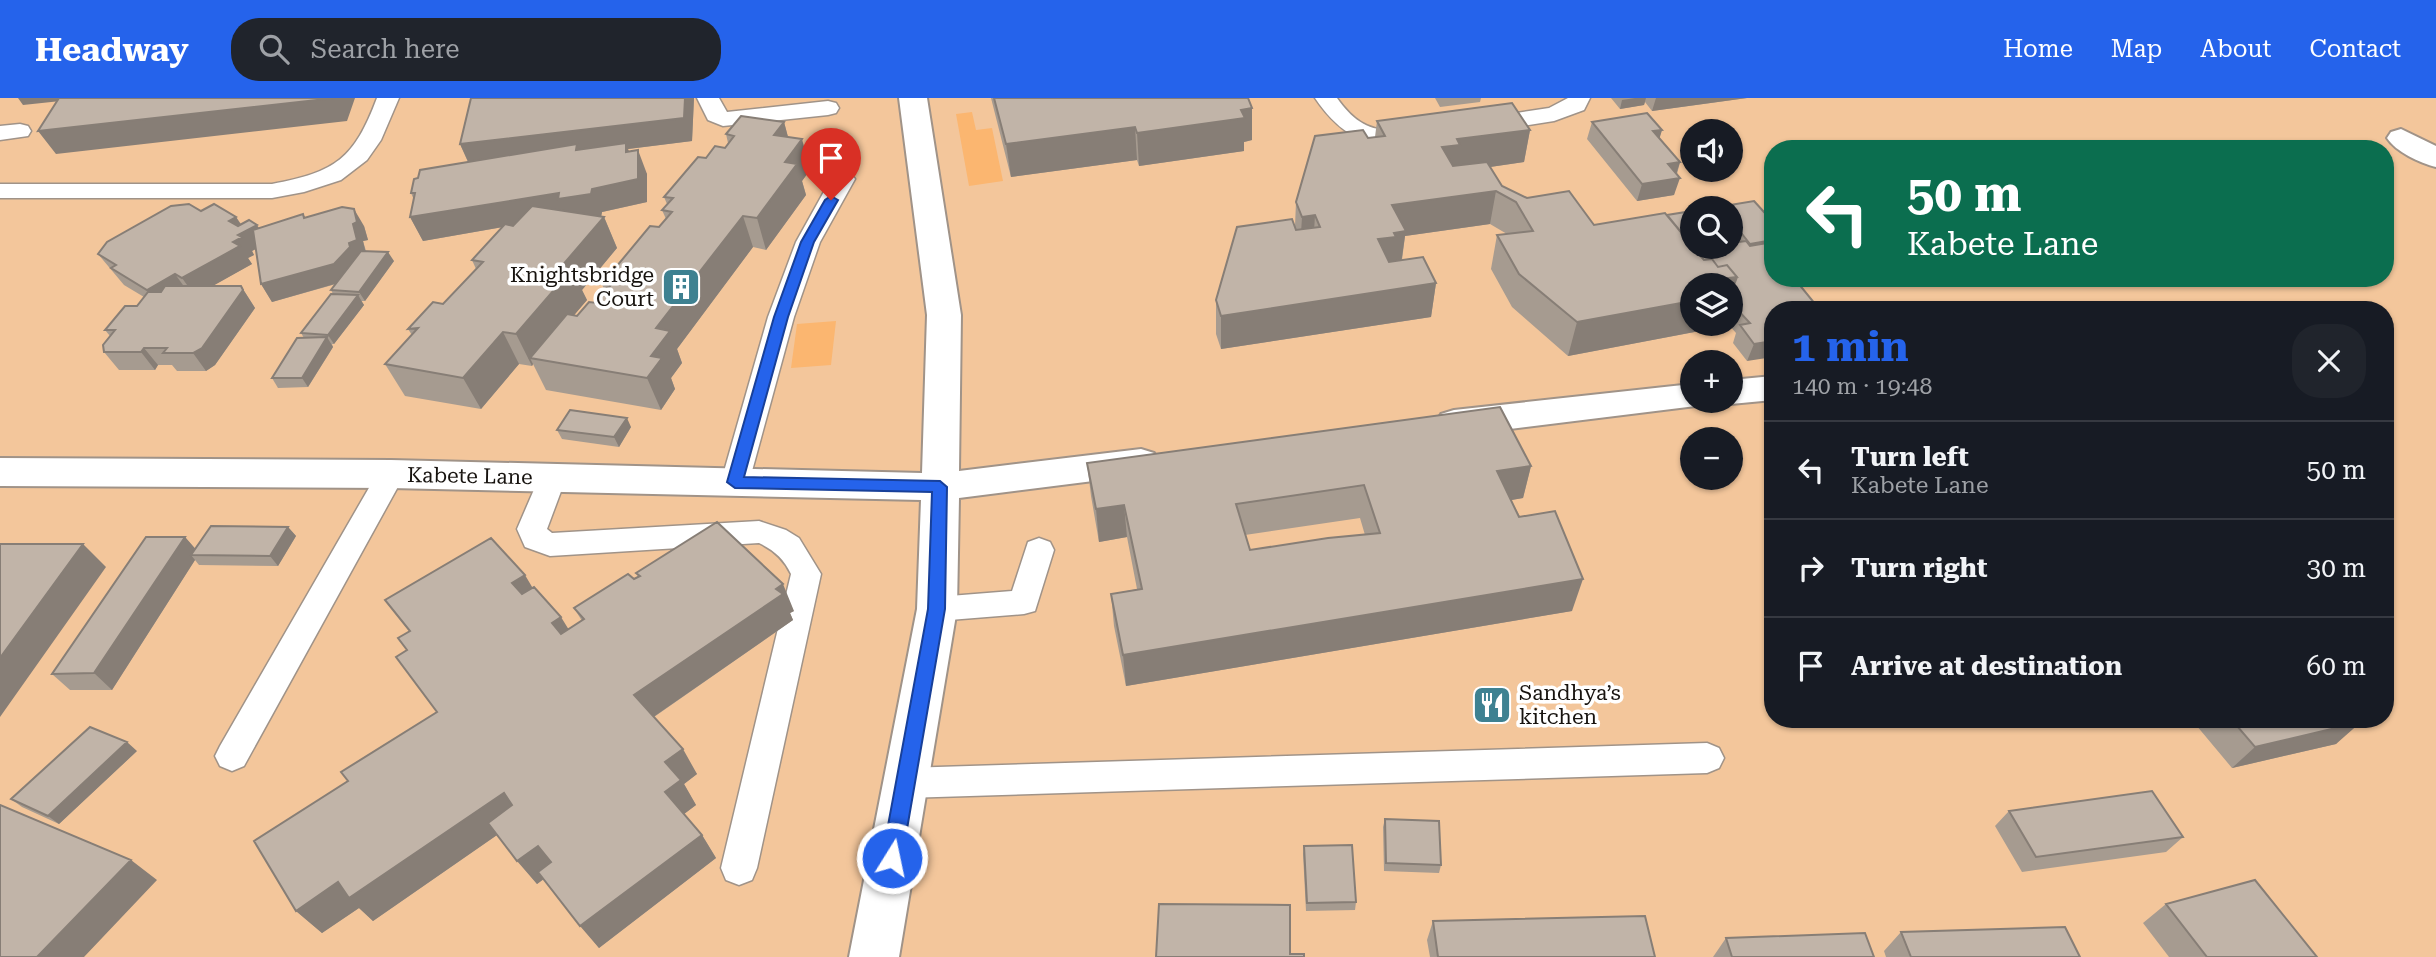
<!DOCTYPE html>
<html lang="en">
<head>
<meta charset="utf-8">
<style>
	body { margin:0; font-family:"Roboto Serif",serif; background:#20242c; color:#f1f3f6; height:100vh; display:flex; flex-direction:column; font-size:26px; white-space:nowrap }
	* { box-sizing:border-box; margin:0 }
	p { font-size:23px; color:#9ea1a6 }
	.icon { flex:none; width:38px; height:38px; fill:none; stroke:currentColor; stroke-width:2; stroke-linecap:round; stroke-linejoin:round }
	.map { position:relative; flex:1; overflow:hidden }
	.side { position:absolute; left:1764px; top:203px; width:630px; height:427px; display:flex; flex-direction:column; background:#171b24; border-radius:28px; box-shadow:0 2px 5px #0004 }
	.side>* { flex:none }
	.guide { position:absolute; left:1764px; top:42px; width:630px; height:147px; border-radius:28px; box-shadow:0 2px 5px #0004; background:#0b6e4f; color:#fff; overflow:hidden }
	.tools { position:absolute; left:1680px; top:21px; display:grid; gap:14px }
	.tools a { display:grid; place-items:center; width:63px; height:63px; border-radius:50%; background:#171b24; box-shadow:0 2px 5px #0004; font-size:35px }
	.pin { position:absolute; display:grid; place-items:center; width:60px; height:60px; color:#fff; margin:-72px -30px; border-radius:50% 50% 50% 0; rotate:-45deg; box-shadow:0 0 7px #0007 }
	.pin .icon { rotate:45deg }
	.me { position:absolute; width:77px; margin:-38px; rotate:10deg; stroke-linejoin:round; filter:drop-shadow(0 0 5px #0008) }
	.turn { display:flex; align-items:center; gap:24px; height:147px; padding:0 28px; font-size:32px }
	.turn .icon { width:91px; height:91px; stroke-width:2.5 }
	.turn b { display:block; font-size:49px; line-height:60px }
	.round { display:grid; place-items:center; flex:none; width:74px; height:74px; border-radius:28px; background:#20242c }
	.headline { display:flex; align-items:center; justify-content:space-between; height:119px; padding:0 28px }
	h1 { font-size:42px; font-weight:700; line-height:52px; color:#2563eb }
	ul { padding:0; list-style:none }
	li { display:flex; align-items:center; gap:21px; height:98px; padding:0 28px; border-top:2px solid #363941 }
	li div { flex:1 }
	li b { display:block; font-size:26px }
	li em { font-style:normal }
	header { display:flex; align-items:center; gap:42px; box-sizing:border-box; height:98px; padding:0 35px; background:#2563eb; color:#fff }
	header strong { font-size:33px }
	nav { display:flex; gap:38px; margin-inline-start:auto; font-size:24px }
	.search { width:490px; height:63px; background:#20242c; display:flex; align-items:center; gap:18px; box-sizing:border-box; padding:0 24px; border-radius:28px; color:#9ea1a6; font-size:26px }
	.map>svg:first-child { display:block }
	.green { fill:#f3c69b; fill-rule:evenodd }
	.water { fill:#fbb670 }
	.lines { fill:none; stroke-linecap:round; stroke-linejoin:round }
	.lane-casing { stroke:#a09388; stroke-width:3 }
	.street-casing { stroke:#a09388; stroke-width:4 }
	.lane { fill:#fff; fill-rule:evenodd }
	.street { fill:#fff; fill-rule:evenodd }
	.wall { fill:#a69b90; fill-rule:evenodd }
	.shaded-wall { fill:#877e76 }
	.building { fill:#c1b4a8; stroke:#877e76; stroke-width:2; fill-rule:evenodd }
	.route { fill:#2563eb; stroke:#184099; stroke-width:2 }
	.labels { text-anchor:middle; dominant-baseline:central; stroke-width:7; stroke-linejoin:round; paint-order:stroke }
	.poi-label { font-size:21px; fill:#17130f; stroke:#fff; text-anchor:end }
	.street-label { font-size:21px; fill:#17130f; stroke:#fff }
</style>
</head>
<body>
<header>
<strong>Headway</strong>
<div class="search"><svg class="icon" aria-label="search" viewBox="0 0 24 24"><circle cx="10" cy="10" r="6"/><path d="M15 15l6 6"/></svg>Search here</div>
<nav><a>Home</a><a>Map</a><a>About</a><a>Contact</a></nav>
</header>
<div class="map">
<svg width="2436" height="859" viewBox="0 0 2436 859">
	<rect width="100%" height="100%" fill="#fef0e4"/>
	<!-- green -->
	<path class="green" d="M0,0H2436V859H0ZM1692,33H1731V72H1692ZM1773,51H2385V180H1773ZM1692,110H1731V149H1692ZM1692,187H1731V226H1692ZM1773,212H2385V621H1773ZM1692,264H1731V303H1692ZM1692,341H1731V380H1692Z"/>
	<!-- water -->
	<path class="water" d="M972,14L976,32L992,30L1003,83L969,88L956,16Z
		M836,223L831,267L791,270L797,226Z"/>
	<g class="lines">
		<!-- lane casing -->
		<g class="lane-casing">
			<path id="lane" d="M377,0H399L381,42L367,62L341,82L304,94L272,100H0V86H272C336,74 354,61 377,0Z
				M697,0H719L727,14L828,3L836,5L839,10L836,15L828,17L723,28L708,22Z
				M1315,0H1337C1352,21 1367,33 1393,32C1403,32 1412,30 1422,32L1425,37L1422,42C1372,54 1343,41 1315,0Z
				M1568,0H1590L1584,12L1554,23L1484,34L1476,32L1473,27L1476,22L1484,20L1549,10Z
				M20,26L28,28L31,33L28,38L0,42V28Z
				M843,74L851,76L855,81L820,144L794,219L749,384L745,391L735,395L725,391L721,384L768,219L796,144L831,81L835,76Z
				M391,366L401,369L405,376L244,668L232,673L220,668L215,658L220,648L381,369Z
				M552,369L562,373L566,380L547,431L552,435L759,423L786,432L799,440L821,476L757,770L752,782L739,787L726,782L721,770L791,476C784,461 774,452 759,445L550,458L525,449L517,431L542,373Z
				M1039,440L1050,444L1054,452L1035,513L1024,516L937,523L926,520L921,511L926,502L937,499L1012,493L1028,444Z
				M1707,645L1719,650L1724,660L1719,670L1707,675L905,700L893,696L888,685L893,674L905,670Z"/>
		</g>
		<!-- street casing -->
		<g class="street-casing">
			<path id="street" d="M899,0H927L961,217L959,373L1141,351L1154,355L1159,364L1154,373L1141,377L959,400L957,511L899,859H849L917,511L921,402L391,390L0,388V360L391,362L922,375L927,217Z
				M2401,31L2436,48V69C2420,65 2396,54 2387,40L2391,34Z
				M1773,278V302L1731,306L1719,303H1731V282Z
				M1692,286V303H1707L1704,307L1454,338L1441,334L1436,325L1441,316L1454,312Z"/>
		</g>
		<!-- lane -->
		<use href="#lane" class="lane"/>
		<!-- street -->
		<use href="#street" class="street"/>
	</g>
	<!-- wall -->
	<path class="wall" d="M471,0H694L692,43L628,51L629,54L647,76V104L602,114L601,119H604L617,150L582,192L587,202L574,217L577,218L597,205L605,194L602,186L666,121L662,112L667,106L664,99L706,60L725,50L728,45L726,36L784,24L788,39L810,72L802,83L806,97L766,152L753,149L677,251L682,265L671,280L675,291L661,312L546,292L533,266L532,268L519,266L481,311L405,298L385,266L412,237L408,231L443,206L476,171L472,162L503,129L423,143L410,119L414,102L411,95L468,64L460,46Z
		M991,0H1248L1252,42L1244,44V53L1139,68L1137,62L1011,79Z
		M1435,0H1481L1480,4L1440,9Z
		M1611,0H1747L1652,13L1645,4L1644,7L1620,11Z
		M1377,23L1530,32L1524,64L1490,69L1502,88L1527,100L1594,127L1667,117L1754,103L1773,180H1802L1799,187L1747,263L1733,245L1736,235L1728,226H1731V187L1726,228L1568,258L1512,209L1491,171L1497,137L1507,136L1490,126L1405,138L1402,162L1436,185L1431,219L1221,251L1216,236V202L1295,128L1296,104L1368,40L1375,39Z
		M1592,24L1662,32L1659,40L1680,64L1677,76L1674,97L1637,103L1587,41Z
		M201,113L236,119L241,126L259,131L303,116L305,119L364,128L368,142L363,143L366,153L394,163L365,203H361L364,207L334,246H332L333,249L308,289L278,290L272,280L304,240L301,235L333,196L331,192L336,186L272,204L261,186L256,151L252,153L254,157L248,160L252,166L212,188H241L255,210L215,267L206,273H177L172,267H158L155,272H119L104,254L110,238L105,232L137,208L144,199L124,187L98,156Z
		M631,329L619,349L562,341L557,332Z
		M1087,365L1531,368L1523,400L1511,402L1572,513L1126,588L1114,528L1111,496L1137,491L1127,439L1099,444L1091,398ZM1360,420L1365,437L1250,452L1245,437Z
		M288,429L296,438L278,468L199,467L195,462L112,592H70L52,576L185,439L195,451Z
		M636,475L794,513L790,515L793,522L654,619L697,676L684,686L696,707L684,716L702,737L716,760L599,850L544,781L537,786L497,737L373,823L359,810L322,835L296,813L348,683L437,614L407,552L409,533L385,502L533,490L568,531L582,523L574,510L638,479Z
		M2191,621H2358L2336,646L2232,670Z
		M137,653L59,726L22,709L11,701Z
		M2009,713L2183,739L2166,754L2022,774L1995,728Z
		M1385,721L1441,767L1439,775L1384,773L1383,729Z
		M1304,748L1356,804L1355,812L1306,813L1303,756Z
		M2166,806L2317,859H2169L2143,825Z
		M1433,823L1655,859H1430L1427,842Z
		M1901,834L2080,859H1886L1884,853Z
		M1726,840L1874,859H1713Z"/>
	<!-- shaded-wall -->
	<path class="shaded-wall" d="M18,0H89L23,7Z
		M335,0H355L347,23L56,56L38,33Z
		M685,0H694L692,43L628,51L635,68L471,70L460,46Z
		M1635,0H1646L1644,7L1620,11L1622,2Z
		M1656,0H1747L1652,13Z
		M1252,10V42L1244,44V53L1139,68L1137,35Z
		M784,24L792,54L802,41L810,72L802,83L806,97L766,152L757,120L774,37Z
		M1135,29L1137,62L1011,79L1006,46Z
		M1530,32L1524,64L1456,74L1442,49L1457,41Z
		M1662,32L1657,49L1653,33Z
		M638,52L647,76V104L602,114L601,119L566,118L423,143L410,119L559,95L592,91Z
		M1680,64L1675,80H1680L1674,97L1637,103L1642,86L1668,66Z
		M1496,93L1490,126L1405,138L1401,166L1392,172L1378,141L1392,107Z
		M354,111L364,128L368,142L363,143L367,160L345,183L272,204L261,186L349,145L353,126Z
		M1315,117L1313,150L1300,152L1302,119Z
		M743,118L753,149L677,251L682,265L671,280L675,291L661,312L647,280L656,230Z
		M236,119L245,133L257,127L268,144L252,153L254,157L248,160L252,166L195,198L182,180L233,144L229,123Z
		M604,119L617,150L582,192L587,202L537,261L530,260L533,266L532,268L516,236L561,169Z
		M1742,136L1736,153L1697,159L1681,146L1692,144V149H1731V137Z
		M1773,142V158L1744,163L1750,146Z
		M388,154L394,163L365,203L359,194Z
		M175,176L188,194L160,209L147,192Z
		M1737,179L1731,195L1728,180Z
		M1786,180H1802L1799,188Z
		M1436,185L1431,219L1221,251V218Z
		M241,188L255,210L215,267L206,273L193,255Z
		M1739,194L1731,216V196Z
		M358,197L364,207L334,246L328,237Z
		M1692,203V226H1727L1726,228L1568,258L1577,224Z
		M503,234L519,266L481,311L463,280Z
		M327,239L333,249L308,289L302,280Z
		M1773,243V259L1747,263L1754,246Z
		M144,250L158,267L155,272L141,254Z
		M627,320L631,329L619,349L614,339Z
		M1531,368L1523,400L1489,406L1497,373Z
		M1124,407L1127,439L1099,444L1096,411Z
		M288,429L296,438L278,468L270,458Z
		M185,439L200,456L191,457L195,462L112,592L94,575Z
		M83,446L106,469L0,619V560Z
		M525,477L541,504L529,512L512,485Z
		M1583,481L1572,513L1126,588L1123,557Z
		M783,486L794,513L790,515L793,522L649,622L634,597Z
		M561,519L577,545L568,551L552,525Z
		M2361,624L2336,646L2232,670L2255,649Z
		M127,644L137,653L59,726L48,718Z
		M683,651L697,676L684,686L696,707L680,719L665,694V664Z
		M504,695L523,719L373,823L359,810L322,835L296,813L338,784Z
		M702,737L716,760L599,850L580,828Z
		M538,748L557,771L537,786L517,763Z
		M131,762L157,782L84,859H37Z"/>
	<!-- building -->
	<path class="building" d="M59,0H335L38,33Z
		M471,0H685L684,20L460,46Z
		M994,0H1248L1252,10L1241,12L1245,20L1137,35L1135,29L1006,46Z
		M1512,5L1530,32L1457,41L1460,47L1442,49L1453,68L1487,64L1502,88L1527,100L1569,93L1594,127L1665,115L1704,162L1712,161L1718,169L1727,167L1737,179L1728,180L1739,194L1731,196V187H1692V203L1577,224L1519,176L1497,137L1533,133L1516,104L1496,93L1392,107L1406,133L1394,135L1396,139L1378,141L1389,164L1423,159L1436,185L1221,218L1216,202L1237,129L1292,121L1296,132L1320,129L1315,117L1302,119L1296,104L1315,38L1363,32L1368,40L1385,38L1377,23Z
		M1647,15L1662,32L1653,33L1680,64L1668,66L1680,80L1642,86L1592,24Z
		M741,18L784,24L774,37L802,41L785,64L797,66L757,120L743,118L656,230L670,233L651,258L662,260L647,280L530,260L567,216L577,218L589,204L597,205L610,188L602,186L650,128L659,129L672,114L662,112L673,100L664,99L698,59L706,60L715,48L725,50L734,38L726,36Z
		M626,45V54L638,52V81L592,91L591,96L558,101L559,95L410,119L415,95H411L414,81L418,80L420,72L577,46L576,52Z
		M1754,103L1773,124V142L1750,146L1742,136L1731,137V110H1712Z
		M189,106L201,113L214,106L236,119L229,123L238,128L249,122L257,127L238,137L242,139L233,144L240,148L182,180L175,176L147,192L111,170L116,167L98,156L107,144L171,108Z
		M532,108L604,119L561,169L573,170L516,236L503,234L463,280L385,266L418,230L408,231L433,204L443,206L483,164L472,162L505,126L513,128Z
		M342,109L354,111L357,124L353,126L357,142L349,145L350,149L334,166L261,186L253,132L303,116L304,120Z
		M1692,113V144H1689L1667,117Z
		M1746,143L1750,148L1773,144V180H1794L1820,212H1773V243L1754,246L1740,227L1750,225L1734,208L1739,194L1734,187L1737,179L1727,167L1718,169L1712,161L1704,162L1694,151L1706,149H1731V145Z
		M361,153L388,154L359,194L331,192Z
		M165,188H241L243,192L202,250L193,255H163L167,250H144L141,254H104L103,247L115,232H105L125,208H137L148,194H161Z
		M331,196L358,197L328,237L301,235Z
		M327,239L302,280H272L297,240Z
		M1500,309L1531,368L1497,373L1519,419L1555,413L1583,481L1123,557L1111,496L1142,491L1124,407L1096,411L1087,365ZM1364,387L1380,435L1328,440L1250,452L1236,406Z
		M570,312L627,320L614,339L557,332Z
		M717,424L783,486L776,491L783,496L634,597L683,651L665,664L681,682L665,694L702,737L580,828L538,774L551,764L538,748L517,763L488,725L512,707L504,695L349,800L338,784L296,813L254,743L348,683L341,674L437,614L396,559L407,552L398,540L410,533L385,502L491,440L525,477L512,485L522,496L534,489L561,519L552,525L561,536L584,521L574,510L628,476L634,481L640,478L636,475Z
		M211,428L288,429L270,458L191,457Z
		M146,439H185L94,575L52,576Z
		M0,446H83L0,560Z
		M2231,621H2358L2361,624L2255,649Z
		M90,629L127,644L48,718L11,701Z
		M2152,693L2183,739L2036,759L2009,713Z
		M0,707L131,762L37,859H0Z
		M1385,721L1439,723L1441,767L1386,765Z
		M1352,747L1356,804L1307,805L1304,748Z
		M2255,782L2317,859H2207L2166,806Z
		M1159,806L1290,807V856H1304V859H1156Z
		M1645,818L1655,859H1438L1433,823Z
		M2065,829L2080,859H1911L1901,834Z
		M1865,835L1874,859H1732L1726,840Z"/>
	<!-- route -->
	<path class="route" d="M831,98L838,102L814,144L788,219L744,379L940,383L947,389L945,511L902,760L899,766L892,768L885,766L882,760L928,511L932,394L735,390L727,384L774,219L801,144L825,102Z"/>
	<!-- icons -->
	<defs>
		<g id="building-square" transform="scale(2.0125)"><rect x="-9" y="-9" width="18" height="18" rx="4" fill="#3e8191" stroke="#fff"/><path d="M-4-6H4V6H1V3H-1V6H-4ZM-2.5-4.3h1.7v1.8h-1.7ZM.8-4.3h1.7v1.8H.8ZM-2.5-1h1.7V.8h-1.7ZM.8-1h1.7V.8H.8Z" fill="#fff"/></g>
		<g id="restaurant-square" transform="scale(2.0125)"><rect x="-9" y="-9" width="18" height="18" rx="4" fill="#3e8191" stroke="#fff"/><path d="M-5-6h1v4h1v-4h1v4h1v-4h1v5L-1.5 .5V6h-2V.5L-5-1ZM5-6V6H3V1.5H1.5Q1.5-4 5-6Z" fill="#fff"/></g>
	</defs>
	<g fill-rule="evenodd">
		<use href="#building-square" x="681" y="189"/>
		<use href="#restaurant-square" x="1492" y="607"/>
	</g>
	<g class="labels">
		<!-- poi labels -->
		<g class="poi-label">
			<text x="654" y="177">Knightsbridge<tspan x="654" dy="24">Court</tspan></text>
			<text x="1519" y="595" text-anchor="start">Sandhya’s<tspan x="1519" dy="24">kitchen</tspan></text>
		</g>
		<!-- street labels -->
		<g class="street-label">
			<text transform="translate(470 378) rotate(1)">Kabete Lane</text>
		</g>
	</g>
</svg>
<div class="tools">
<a><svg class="icon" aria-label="sound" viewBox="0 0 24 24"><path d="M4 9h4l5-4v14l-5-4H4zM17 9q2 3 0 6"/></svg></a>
<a><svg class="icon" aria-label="search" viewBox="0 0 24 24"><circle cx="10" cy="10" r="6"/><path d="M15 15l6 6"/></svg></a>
<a><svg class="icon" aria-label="layers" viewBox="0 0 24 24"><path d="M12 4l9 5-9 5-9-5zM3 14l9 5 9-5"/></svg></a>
<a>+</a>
<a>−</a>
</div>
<div class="pin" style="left:831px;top:102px;background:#d93025"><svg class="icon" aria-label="arrive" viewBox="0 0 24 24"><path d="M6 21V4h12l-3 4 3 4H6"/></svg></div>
<svg class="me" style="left:892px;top:760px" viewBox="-20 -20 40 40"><circle r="17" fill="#2563eb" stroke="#fff" stroke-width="3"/><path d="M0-11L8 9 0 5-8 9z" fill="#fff"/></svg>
<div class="guide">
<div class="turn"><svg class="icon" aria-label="left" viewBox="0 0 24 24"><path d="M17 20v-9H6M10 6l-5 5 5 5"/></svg><div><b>50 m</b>Kabete Lane</div></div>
</div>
<section class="side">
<div class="headline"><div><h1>1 min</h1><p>140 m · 19:48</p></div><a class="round"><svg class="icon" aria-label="close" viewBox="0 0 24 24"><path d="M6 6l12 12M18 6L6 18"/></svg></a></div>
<ul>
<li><svg class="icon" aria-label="left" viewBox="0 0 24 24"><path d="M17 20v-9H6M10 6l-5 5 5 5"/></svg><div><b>Turn left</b><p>Kabete Lane</p></div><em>50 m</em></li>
<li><svg class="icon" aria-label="right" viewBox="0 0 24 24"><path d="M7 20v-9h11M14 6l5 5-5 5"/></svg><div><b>Turn right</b></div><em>30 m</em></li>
<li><svg class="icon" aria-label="arrive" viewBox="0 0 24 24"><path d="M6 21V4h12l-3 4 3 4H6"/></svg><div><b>Arrive at destination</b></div><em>60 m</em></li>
</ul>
</section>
</div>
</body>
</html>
